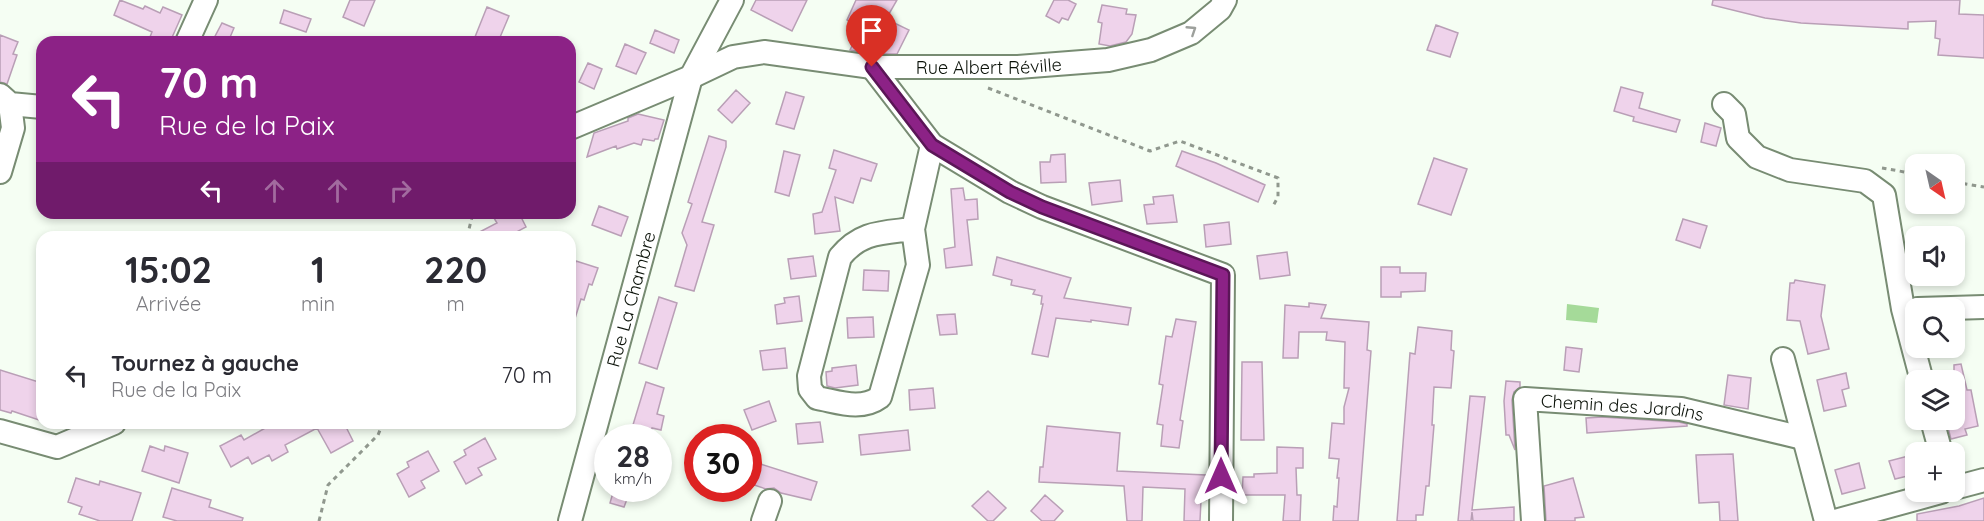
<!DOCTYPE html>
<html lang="fr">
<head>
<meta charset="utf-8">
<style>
	body { margin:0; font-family:Quicksand,sans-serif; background:#f7f7f7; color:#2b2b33; height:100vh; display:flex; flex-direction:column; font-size:22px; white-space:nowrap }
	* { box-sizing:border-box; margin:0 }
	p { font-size:20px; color:#7c7c81 }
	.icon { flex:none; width:33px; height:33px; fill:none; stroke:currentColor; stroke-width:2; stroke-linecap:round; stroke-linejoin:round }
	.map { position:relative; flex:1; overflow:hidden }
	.drawer { position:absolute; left:36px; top:231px; width:540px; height:198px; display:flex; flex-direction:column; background:#fff; border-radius:18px; box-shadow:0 3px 9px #0003 }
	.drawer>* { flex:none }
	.guide { position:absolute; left:36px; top:36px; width:540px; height:183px; border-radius:18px; box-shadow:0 3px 9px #0003; background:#8c2286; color:#fff; overflow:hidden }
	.needle { width:39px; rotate:146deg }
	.controls { position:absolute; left:1905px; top:154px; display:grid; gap:12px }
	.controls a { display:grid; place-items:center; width:60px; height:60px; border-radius:12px; background:#fff; box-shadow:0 3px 9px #0003; font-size:30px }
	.speed { position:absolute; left:594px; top:424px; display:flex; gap:12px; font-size:30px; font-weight:700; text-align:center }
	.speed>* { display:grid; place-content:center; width:78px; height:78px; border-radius:50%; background:#fff; box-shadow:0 3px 9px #0003; line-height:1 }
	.speed small { font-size:15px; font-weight:400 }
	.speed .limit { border:9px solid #d22; background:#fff; color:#111 }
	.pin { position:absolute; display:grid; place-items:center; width:51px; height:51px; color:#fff; margin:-62px -26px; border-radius:50% 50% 50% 0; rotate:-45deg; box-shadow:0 0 6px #0007 }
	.pin .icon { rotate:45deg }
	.me { position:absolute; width:66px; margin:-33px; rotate:0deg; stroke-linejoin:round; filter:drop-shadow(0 0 4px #0008) }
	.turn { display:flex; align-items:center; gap:21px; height:126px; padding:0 24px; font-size:27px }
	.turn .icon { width:78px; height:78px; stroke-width:2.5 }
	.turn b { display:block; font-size:42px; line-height:51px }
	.lanes { display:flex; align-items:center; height:57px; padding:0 24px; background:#0003; justify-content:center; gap:30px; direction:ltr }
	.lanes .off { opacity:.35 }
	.eta { display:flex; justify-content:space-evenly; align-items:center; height:102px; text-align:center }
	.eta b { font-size:36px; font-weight:700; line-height:42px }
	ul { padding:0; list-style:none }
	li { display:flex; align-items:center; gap:18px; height:84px; padding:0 24px }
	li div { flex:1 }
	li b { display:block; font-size:22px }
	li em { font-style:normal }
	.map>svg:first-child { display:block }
	.water { fill:#a5da99 }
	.building { fill:#efd3eb; stroke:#b99fb6; stroke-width:1.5 }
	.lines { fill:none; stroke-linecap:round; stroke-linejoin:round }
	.minor-casing { stroke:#788c73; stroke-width:26 }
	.path { stroke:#90988e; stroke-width:3; stroke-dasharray:4.5 4.5; stroke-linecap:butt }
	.minor { stroke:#fff; stroke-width:22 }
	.oneway { stroke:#9da09c }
	.route-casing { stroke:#5b1657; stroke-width:15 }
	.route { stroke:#8c2286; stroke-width:10 }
	.labels { text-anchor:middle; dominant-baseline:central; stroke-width:4.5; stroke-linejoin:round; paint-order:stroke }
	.street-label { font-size:18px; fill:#0a1108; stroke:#fff }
</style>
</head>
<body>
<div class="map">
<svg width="1984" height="521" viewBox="0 0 1984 521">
	<rect width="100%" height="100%" fill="#f5fef3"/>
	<!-- water -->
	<path class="water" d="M1567,304L1599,308L1597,323L1566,320Z"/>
	<!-- building -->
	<path class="building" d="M120,0L143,9L145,6L160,13L163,7L182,15L170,42H148L152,32L114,15Z
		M350,0H375L364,26L343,17Z
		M756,0H807L792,31L751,10Z
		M856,0H897L886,19L909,30L897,54H873L850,50L858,34L849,30L853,23L847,20Z
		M1054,0H1068L1076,4L1068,20L1062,18L1059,23L1046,16Z
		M1713,0H1960L1959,14L1984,15V58L1938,55L1940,39L1935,38L1936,21L1908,22V29L1801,23L1765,18L1712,5Z
		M1102,5L1127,9L1126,14L1136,15L1132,34L1126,42L1110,46L1099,44L1102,23L1098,22Z
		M487,7L509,16L498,42H473Z
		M284,10L311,19L306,32L280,23Z
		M222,23L234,28L228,42H212Z
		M1436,25L1458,33L1450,57L1427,50Z
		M655,30L679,40L674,53L650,43Z
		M0,35L18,42L13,54L17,55L7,84L0,82Z
		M625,44L646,53L636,74L616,66Z
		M588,63L602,69L594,89L579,82Z
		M1621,87L1643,93L1639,108L1680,120L1676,132L1633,121L1634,117L1614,111Z
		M736,90L750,103L732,123L718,110Z
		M786,92L804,97L794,129L776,124Z
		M638,114L664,120L658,139H655L654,141L643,139L641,145L634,143L617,149L616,146L587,157L594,133L628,121V118Z
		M1705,123L1721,128L1716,146L1701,142Z
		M709,136L726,141V147L702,222L714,225L694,291L675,286L687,245L682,233L692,204L688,202Z
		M834,150L877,164L871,181L861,178L853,203L835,197L840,231L815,234L813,214L822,212L836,170L829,168Z
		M784,151L800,155L789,196L775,192Z
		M1182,151L1216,163L1265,185L1258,202L1176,166Z
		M1065,154L1066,182L1041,183L1040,162H1050L1051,155Z
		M1434,158L1467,169L1451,215L1418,204Z
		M1120,180L1122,201L1092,205L1089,183Z
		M963,188L965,200L977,199L978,219L967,220L972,265L946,268L944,249L955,247L951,189Z
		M1173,195L1177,222L1147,224L1144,205L1154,204L1153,197Z
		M599,206L628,217L621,236L592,225Z
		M491,213H519L526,227L507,237H470L497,223Z
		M1683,219L1707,226L1700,248L1676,240Z
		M1229,222L1231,244L1206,247L1204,225Z
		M1287,252L1290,275L1260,279L1257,256Z
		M813,256L816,276L791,279L788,259Z
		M997,257L1071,278L1064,298L1131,308L1128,325L1091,320V322L1056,318L1048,357L1032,354L1043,304H1041L1042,296L1033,294L1035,290L1011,285L1012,280L993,275Z
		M576,261L598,268L592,285L589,284L584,300L581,299L573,325L570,324V280Z
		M1381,267H1400V273H1426L1425,291L1401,292V297H1381Z
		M864,270L889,271L888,291L863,290Z
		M1795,280L1825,285L1821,316L1829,349L1808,354L1800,321L1787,320L1790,283H1794Z
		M799,296L802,321L777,324L775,305L785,303L784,298Z
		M659,297L677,303L657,369L639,363Z
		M1309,303L1326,305L1321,318L1369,322L1367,350L1371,351L1369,377L1358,521H1333L1334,506L1337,507L1339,478H1337L1339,459L1329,458L1332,423L1344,424V407L1349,388H1344L1345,342L1326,340L1327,332H1299L1298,358H1283L1285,305L1309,307Z
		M955,314L957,334L940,335L937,315Z
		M873,317L874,337L848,338L847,318Z
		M1176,319L1196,322L1180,420L1183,421L1179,448L1161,446L1163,425L1157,424L1163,385L1159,384L1166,336L1172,337Z
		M1418,327L1452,331L1451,350L1454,351L1451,388L1434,387L1432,425H1434L1429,486H1426L1423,515H1416V521H1397L1410,353L1415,354Z
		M1566,347L1582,349L1579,372L1564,370Z
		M785,348L787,368L763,370L760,351Z
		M1242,362H1262L1264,440H1241Z
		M1961,364L1967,390H1971L1978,426L1965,429L1967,435L1951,439L1946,420H1954V365Z
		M856,365L858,385L835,388L827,386L826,372L832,371V368Z
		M0,370L42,383V421L12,411L11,413L0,410Z
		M1846,373L1849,388L1842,390L1846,406L1824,411L1817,380Z
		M1728,375L1751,378L1748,409L1724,405Z
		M1506,381L1520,382V387L1514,392L1512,400L1515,450L1509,435H1506L1504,401Z
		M646,382L664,388L657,414L664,416L661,430L652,428L649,438H629Z
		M933,388L935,408L910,410L909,390Z
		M1470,396L1485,397L1472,510L1514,507V521H1473L1472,512L1471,521H1458Z
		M769,401L776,421L752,430L744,410Z
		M1602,417L1679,422L1687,424V426L1587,433L1586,418Z
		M820,422L823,442L798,444L796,424Z
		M274,423H344L353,441L331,453L317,428L285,445L288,452L272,461L269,455L252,464L248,457L231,467L220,446L241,435L244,440Z
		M1047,426L1120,433L1117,471L1206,475V500H1201L1200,521H1184L1185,489L1143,487L1142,521H1127L1124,486L1039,482L1040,467H1043Z
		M908,430L910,450L861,455L859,435Z
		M485,438L496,459L478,468L482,475L466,484L454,462L466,455L464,450Z
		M150,446L164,451L165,446L188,453L179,483L142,471Z
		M1277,447L1303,448V468H1296L1297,495H1301L1300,521H1283L1285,495H1242L1243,477H1254V474L1277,473Z
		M428,451L439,471L421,481L425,488L409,497L397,474L409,467L407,462Z
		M1733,454L1738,521H1720L1719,502L1699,503L1696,455Z
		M1916,454V474L1895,479L1889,461Z
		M748,460L817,482L811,500L781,493L774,488L766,489L748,483Z
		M1859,463L1865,488L1842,494L1835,470Z
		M76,478L99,485L100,481L141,493L132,521H100L79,514L82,507L68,502Z
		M1573,478L1584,517L1575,518V521H1546L1544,486Z
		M172,488L211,500L209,507L243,518L242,521H177L163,517Z
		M614,489L629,494L624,507L610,503Z
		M988,491L1006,508L993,521H988L972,506Z
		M1045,495L1063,511L1054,521H1042L1031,511Z
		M1984,498V521H1917V514L1959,506Z"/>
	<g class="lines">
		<!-- minor casing -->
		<g class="minor-casing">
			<g id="minor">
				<path d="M187,42L206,0"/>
				<path d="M872,67L932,145L1010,192L1042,207L1223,275L1221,521"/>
				<path d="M0,95L10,104L42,107"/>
				<path d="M1724,104L1734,114L1738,138L1757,157L1790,170L1865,181L1884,195L1903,309L1922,381"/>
				<path id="s1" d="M570,128L691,77L733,57L764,52L872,67H1018L1108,60L1151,50L1191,33L1220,9L1225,0"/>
				<path d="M0,172L13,128L10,104"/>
				<path d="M913,229C883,233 861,231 840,257L809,376L810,389L817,398C839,402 861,411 880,397L918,265L913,229L932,145"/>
				<path d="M1918,309L1984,307"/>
				<path d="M1783,359L1826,521"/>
				<path d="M1932,420L1941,453"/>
				<path d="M0,431L57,447L114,423"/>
				<path d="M1954,488L1984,480"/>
				<path id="s2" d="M570,521L691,77L732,0"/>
				<path d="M763,521L770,501"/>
				<path id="s3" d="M1533,521L1525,399L1681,409L1803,438"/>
				<path d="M1835,521L1941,492"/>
			</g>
		</g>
		<!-- path -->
		<path class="path" d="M988,88L1150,151L1180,141L1278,178V197L1273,206
			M1882,168L1916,174
			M1954,182L1984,187
			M467,237L473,213
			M319,521L328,485L378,435L383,423"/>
		<!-- minor -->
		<use href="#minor" class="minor"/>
	</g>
	<!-- one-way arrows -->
	<defs><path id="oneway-chevron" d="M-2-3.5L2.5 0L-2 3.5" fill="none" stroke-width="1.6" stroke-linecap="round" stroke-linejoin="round" transform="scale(1.5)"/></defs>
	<use class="oneway" href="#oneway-chevron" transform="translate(1192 30) rotate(-33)"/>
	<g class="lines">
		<!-- route casing -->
		<g class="route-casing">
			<path id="route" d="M872,67L932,145L1010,192L1042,207L1223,275L1221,476"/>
		</g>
		<!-- route -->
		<use href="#route" class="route"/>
	</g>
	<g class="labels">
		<!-- street labels -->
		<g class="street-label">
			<text stroke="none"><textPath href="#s1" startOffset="435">Rue Albert Réville</textPath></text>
			<text stroke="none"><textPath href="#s2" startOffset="230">Rue La Chambre</textPath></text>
			<text stroke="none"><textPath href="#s3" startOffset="220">Chemin des Jardins</textPath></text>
		</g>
	</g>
</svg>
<div class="controls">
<a><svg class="needle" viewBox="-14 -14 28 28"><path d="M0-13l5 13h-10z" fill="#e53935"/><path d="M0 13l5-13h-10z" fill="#7c7c81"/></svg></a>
<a><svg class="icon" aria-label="sound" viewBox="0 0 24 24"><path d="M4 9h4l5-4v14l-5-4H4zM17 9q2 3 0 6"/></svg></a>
<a><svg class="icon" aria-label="search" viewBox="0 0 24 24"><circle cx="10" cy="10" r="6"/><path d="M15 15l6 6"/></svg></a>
<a><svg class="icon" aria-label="layers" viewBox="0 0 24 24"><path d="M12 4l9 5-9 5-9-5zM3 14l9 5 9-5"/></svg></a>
<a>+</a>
</div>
<div class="speed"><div>28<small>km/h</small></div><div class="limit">30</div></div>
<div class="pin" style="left:872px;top:67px;background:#d93025"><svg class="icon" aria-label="arrive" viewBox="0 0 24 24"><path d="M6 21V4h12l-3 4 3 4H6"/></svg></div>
<svg class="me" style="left:1221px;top:476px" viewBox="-20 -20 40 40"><path d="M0-17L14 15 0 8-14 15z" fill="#8c2286" stroke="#fff" stroke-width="4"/></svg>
<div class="guide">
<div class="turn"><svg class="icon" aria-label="left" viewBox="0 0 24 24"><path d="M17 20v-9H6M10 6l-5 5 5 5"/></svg><div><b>70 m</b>Rue de la Paix</div></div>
<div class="lanes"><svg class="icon" aria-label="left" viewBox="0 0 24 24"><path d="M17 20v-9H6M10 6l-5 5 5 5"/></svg><svg class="icon off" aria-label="ahead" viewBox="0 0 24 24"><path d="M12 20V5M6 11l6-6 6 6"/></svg><svg class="icon off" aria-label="ahead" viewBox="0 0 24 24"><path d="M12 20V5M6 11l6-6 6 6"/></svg><svg class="icon off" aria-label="right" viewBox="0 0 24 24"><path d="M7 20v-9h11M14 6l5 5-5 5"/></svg></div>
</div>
<section class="drawer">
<div class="eta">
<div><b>15:02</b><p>Arrivée</p></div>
<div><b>1</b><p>min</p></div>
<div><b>220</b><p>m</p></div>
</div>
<ul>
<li><svg class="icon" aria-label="left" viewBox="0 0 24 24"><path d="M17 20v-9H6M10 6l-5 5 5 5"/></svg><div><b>Tournez à gauche</b><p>Rue de la Paix</p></div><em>70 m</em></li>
</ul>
</section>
</div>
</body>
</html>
